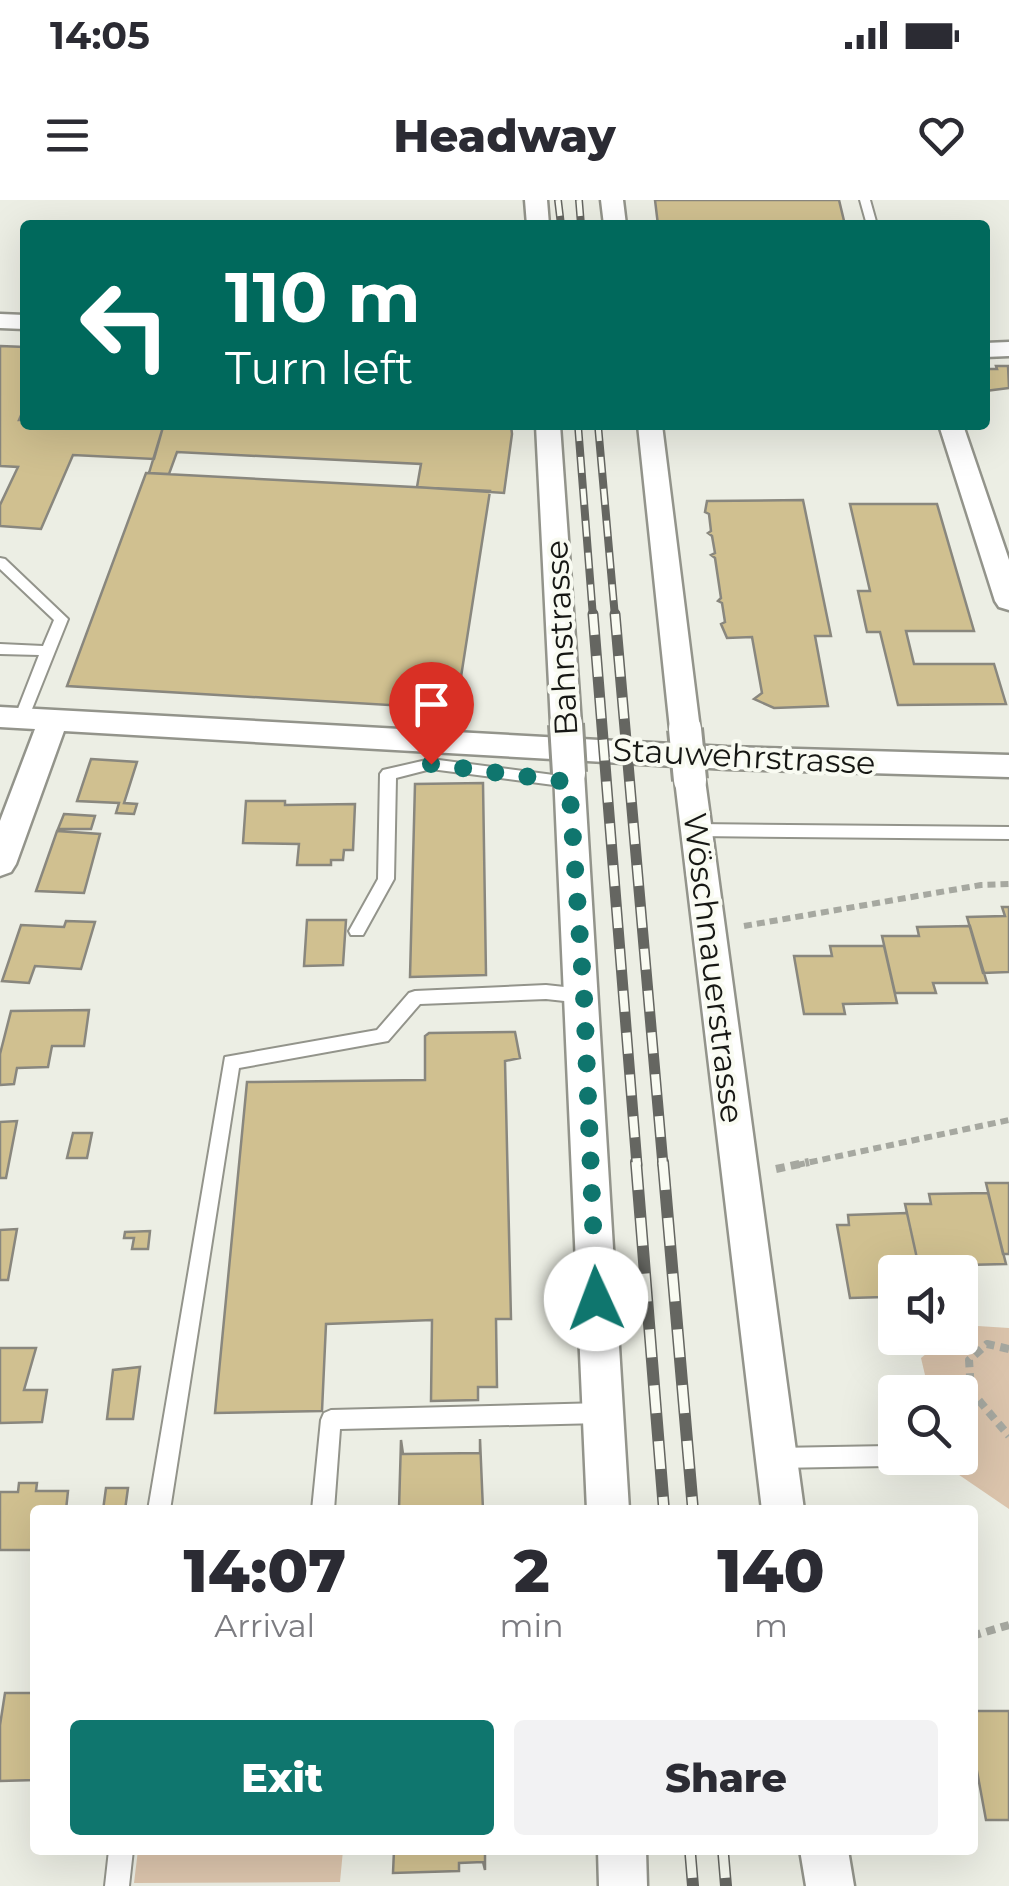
<!DOCTYPE html>
<html lang="en">
<head>
<meta charset="utf-8">
<style>
	body { margin:0; font-family:Montserrat,sans-serif; background:#f2f2f3; color:#2b2b33; height:100vh; display:flex; flex-direction:column; font-size:38px; white-space:nowrap }
	* { box-sizing:border-box; margin:0 }
	p { font-size:32px; color:#7c7c81 }
	.icon { flex:none; width:55px; height:55px; fill:none; stroke:currentColor; stroke-width:2; stroke-linecap:round; stroke-linejoin:round }
	.map { position:relative; flex:1; overflow:hidden }
	.drawer { position:absolute; left:30px; top:1305px; width:948px; height:350px; display:flex; flex-direction:column; background:#fff; border-radius:10px; box-shadow:0 10px 40px #0002 }
	.drawer>* { flex:none }
	.banner { position:absolute; left:20px; top:20px; width:970px; height:210px; border-radius:10px; box-shadow:0 10px 40px #0002; background:#00695c; color:#fff; overflow:hidden }
	.controls { position:absolute; left:878px; top:1055px; display:grid; gap:20px }
	.controls a { display:grid; place-items:center; width:100px; height:100px; border-radius:10px; background:#fff; box-shadow:0 10px 40px #0002; font-size:50px }
	.pin { position:absolute; display:grid; place-items:center; width:85px; height:85px; color:#fff; margin:-102px -42px; border-radius:50% 50% 50% 0; rotate:-45deg; box-shadow:0 0 10px #0007 }
	.pin .icon { rotate:45deg }
	.me { position:absolute; width:110px; margin:-55px; rotate:358deg; stroke-linejoin:round; filter:drop-shadow(0 0 8px #0008) }
	.turn { display:flex; align-items:center; gap:35px; height:210px; padding:0 40px; font-size:45px }
	.turn .icon { width:130px; height:130px; stroke-width:2.5 }
	.turn b { display:block; font-size:70px; line-height:85px }
	.eta { display:flex; justify-content:space-evenly; align-items:center; height:170px; text-align:center }
	.eta b { font-size:60px; font-weight:800; line-height:70px }
	.action { display:flex; gap:20px; margin-top:auto; padding:20px 40px }
	.action a { flex:1; height:115px; border-radius:10px; background:#0f766e; color:#fff; font-size:40px; font-weight:800; line-height:115px; text-align:center }
	.action a+a { background:#f2f2f3; color:#2b2b33 }
	.status { display:flex; justify-content:space-between; align-items:center; height:70px; padding:0 50px; background:#fff; direction:ltr }
	.status svg { height:28px; fill:currentColor }
	header { display:flex; justify-content:space-between; align-items:center; height:130px; padding:0 40px; background:#fff; font-size:45px; font-weight:800 }
	.map>svg:first-child { display:block }
	.green { fill:#dbc4ac }
	.building { fill:#d0c090; stroke:#89877e; stroke-width:2.5 }
	.lines { fill:none; stroke-linecap:round; stroke-linejoin:round }
	.service-casing { stroke:#93948b; stroke-width:4 }
	.minor-casing { stroke:#93948b; stroke-width:5 }
	.path-far1 { stroke:#a6a8a0; stroke-width:6; stroke-dasharray:8 5; stroke-linecap:butt }
	.path { stroke:#a6a8a0; stroke-width:8; stroke-dasharray:9 6; stroke-linecap:butt }
	.service { fill:#fff; fill-rule:evenodd }
	.minor { fill:#fff; fill-rule:evenodd }
	.rail-far2-casing { stroke:#656661; stroke-width:8 }
	.rail-far1-casing { stroke:#656661; stroke-width:11 }
	.rail-casing { stroke:#656661; stroke-width:12 }
	.rail-far2 { stroke:#f9fbf2; stroke-width:5; stroke-dasharray:16; stroke-linecap:butt }
	.rail-far1 { stroke:#f9fbf2; stroke-width:8; stroke-dasharray:21; stroke-linecap:butt }
	.rail { stroke:#f9fbf2; stroke-width:9; stroke-dasharray:28; stroke-linecap:butt }
	.minor-bridge-casing { stroke:#93948b; stroke-width:38; stroke-linecap:butt }
	.minor-bridge { stroke:#fff; stroke-width:32 }
	.route { stroke:#0f766e; stroke-width:18; stroke-dasharray:0 32.4 }
	.labels { text-anchor:middle; dominant-baseline:central; stroke-width:8; stroke-linejoin:round; paint-order:stroke }
	.street-label { font-size:32px; fill:#161714; stroke:#f9fbf2 }
</style>
</head>
<body>
<div class="status"><b>14:05</b><svg viewBox="0 0 49 12"><path d="M0 12V9h3v3zM5 12V6h3v6zM10 12V3h3v9zM15 12V0h3v12zM26 1h20v11H26zM47 4h2v5h-2z"/></svg></div>
<header><svg class="icon" aria-label="menu" viewBox="0 0 24 24"><path d="M4 6h16M4 12h16M4 18h16"/></svg>Headway<svg class="icon" aria-label="heart" viewBox="0 0 24 24"><path d="M12 20l-8-8c-3-5 5-10 8-4 3-6 11-1 8 4z"/></svg></header>
<div class="map">
<svg width="1009" height="1686" viewBox="0 0 1009 1686">
	<rect width="100%" height="100%" fill="#eceee4"/>
	<!-- green -->
	<path class="green" d="M962,1125L1009,1128V1309L946,1266L944,1258H960V1192H929L921,1158L946,1138H960Z
		M138,1650H343L340,1682L134,1683Z"/>
	<!-- building -->
	<path class="building" d="M655,0H839L845,25H658Z
		M0,146L25,147V206L19,220H25V225L163,227L154,259L73,255L41,329L0,326V305L18,267L0,266Z
		M996,166H1008L1009,188L985,191V169H997Z
		M120,225H511L512,234L504,293L417,287L421,264L177,252L169,274L149,273L163,227Z
		M146,273L490,291L456,509L67,486Z
		M803,300L831,436H815L828,506L774,508L754,499L762,493L752,437L727,438L721,424L725,422L722,403L718,401L721,398L715,358L711,355L715,353L712,336L708,333L711,331L709,314L705,312L707,301Z
		M850,304H937L974,431H906L914,464H994L1006,504L898,505L880,432H867L858,391H870Z
		M91,559L137,562L124,603L137,604L134,614L116,613L119,603L77,601Z
		M483,583L486,775L410,777L415,584Z
		M246,601H285V605L355,604L353,650H344L343,660H331V665H297L299,644L243,643Z
		M64,614L95,616L91,629H58Z
		M57,631L100,634L84,693L36,691Z
		M1002,707H1009V772L983,773L967,717L1005,716Z
		M307,720H346L343,765L304,766Z
		M66,721L95,722L81,769L35,766L29,783L2,781L21,725L64,727Z
		M970,726L987,783H933L936,793H895L882,736H919L917,727Z
		M830,746H884L897,803L843,804L845,814H804L794,756H832Z
		M89,810L84,846H52L48,867L17,868L14,884L0,885V854L11,811Z
		M515,832L520,858L505,861L511,1119H496L497,1187H478V1200L431,1201L432,1120L326,1124L322,1211L215,1213L247,882L425,880V836L429,833Z
		M17,921L6,978H0V922Z
		M73,933H92L87,958H67Z
		M986,983H1009V1054H1003Z
		M988,993L1006,1064L965,1065L967,1075L920,1072L905,1004H931L929,994Z
		M907,1013L920,1072H895V1087H882L884,1097L850,1098L837,1025H849L848,1015Z
		M17,1029L8,1080H0V1030Z
		M150,1031L148,1049H132L134,1038H124L125,1032Z
		M0,1148H36L24,1190H47L42,1222L0,1223Z
		M140,1167L133,1219H107L113,1170Z
		M480,1239L483,1310L399,1309L401,1240L403,1254L480,1253Z
		M19,1283H37L36,1291H68L66,1310H35V1350H0V1292H18Z
		M106,1288H128L125,1310H103Z
		M5,1493H35V1580L0,1581V1525Z
		M972,1511H1009V1620H986L972,1544Z
		M394,1650H485V1670L483,1662L459,1663V1671L393,1673Z"/>
	<g class="lines">
		<!-- service casing -->
		<g class="service-casing">
			<path id="service" d="M860,0H870L877,25H867Z
				M0,358L5,359L68,419L28,519L21,524L14,519L39,455L0,454V444L43,446L54,420L0,369Z
				M431,559L569,577L577,582L569,587L431,569L396,578L394,679L363,735H351L349,731L378,679L380,574L383,570Z
				M696,624L1009,627V639L696,636L688,630Z
				M546,785L583,789L592,796L583,803L546,799L420,804L388,841L239,868L170,1310H148L225,857L377,830L409,793L415,791Z
				M602,1203L609,1206L612,1213L609,1220L602,1223L340,1229L334,1310H312L321,1220L324,1213L331,1210Z
				M889,1246L895,1248V1258H899L896,1263L889,1266L776,1268L769,1265L766,1258L769,1251L776,1248Z
				M109,1650H133L129,1686H105Z"/>
		</g>
		<!-- minor casing -->
		<g class="minor-casing">
			<path id="minor" d="M525,0H547L549,25H527Z
				M601,0H623L626,25H604Z
				M0,114L25,115V129L0,128Z
				M1009,142V156L985,157V143Z
				M536,225H560L581,524L577,531H555L551,524Z
				M638,225H662L700,529L696,536H674L670,529Z
				M939,225H963L1009,360V410L999,407L995,401Z
				M0,507L727,547L1009,555V577L727,569L64,531L16,664L11,672L0,676V621L35,529L0,527Z
				M569,562L580,565L584,573L629,1310H587L554,573L558,565Z
				M690,569L701,572L705,580L804,1310H762L675,580L679,572Z
				M598,1650H646L647,1686H599Z
				M800,1650H848L854,1686H806Z"/>
		</g>
		<!-- path-far1 -->
		<path class="path-far1" d="M744,726L981,685L1009,684
			M797,965L1009,920"/>
		<!-- path -->
		<path class="path" d="M776,969L809,962
			M1009,1149L987,1144L969,1160L971,1191L1009,1236
			M972,1436L1009,1425"/>
		<!-- service -->
		<use href="#service" class="service"/>
		<!-- minor -->
		<use href="#minor" class="minor"/>
		<!-- rail-far2 casing -->
		<g class="rail-far2-casing">
			<path id="rail-far2" d="M558,0L561,25
				M579,0L581,25
				M578,225L593,417
				M598,225L615,417"/>
		</g>
		<!-- rail-far1 casing -->
		<g class="rail-far1-casing">
			<path id="rail-far1" d="M593,414L637,965
				M615,414L663,965"/>
		</g>
		<!-- rail casing -->
		<g class="rail-casing">
			<path id="rail" d="M636,962L664,1310
				M663,962L693,1310
				M690,1650L693,1686
				M723,1650L726,1686"/>
		</g>
		<!-- rail-far2 -->
		<use href="#rail-far2" class="rail-far2"/>
		<!-- rail-far1 -->
		<use href="#rail-far1" class="rail-far1"/>
		<!-- rail -->
		<use href="#rail" class="rail"/>
		<!-- minor-bridge casing -->
		<g class="minor-bridge-casing">
			<path id="minor-bridge" d="M566,524L569,573
				M685,529L690,580"/>
		</g>
		<!-- minor-bridge -->
		<use href="#minor-bridge" class="minor-bridge"/>
	</g>
	<g class="lines">
		<!-- route -->
		<path class="route" d="M431,564L569,582L584,796L596,1099"/>
	</g>
	<g class="labels">
		<!-- street labels -->
		<g class="street-label">
			<text transform="translate(561 438) rotate(-93)">Bahnstrasse</text>
			<text transform="translate(744 556) rotate(3)">Stauwehrstrasse</text>
			<text transform="translate(714 768) rotate(83)">Wöschnauerstrasse</text>
		</g>
	</g>
</svg>
<div class="controls">
<a><svg class="icon" aria-label="sound" viewBox="0 0 24 24"><path d="M4 9h4l5-4v14l-5-4H4zM17 9q2 3 0 6"/></svg></a>
<a><svg class="icon" aria-label="search" viewBox="0 0 24 24"><circle cx="10" cy="10" r="6"/><path d="M15 15l6 6"/></svg></a>
</div>
<div class="pin" style="left:431px;top:564px;background:#d93025"><svg class="icon" aria-label="arrive" viewBox="0 0 24 24"><path d="M6 21V4h12l-3 4 3 4H6"/></svg></div>
<svg class="me" style="left:596px;top:1099px" viewBox="-20 -20 40 40"><circle r="19" fill="#fff"/><path d="M0-13L10 11 0 6-10 11z" fill="#0f766e"/></svg>
<div class="banner">
<div class="turn"><svg class="icon" aria-label="left" viewBox="0 0 24 24"><path d="M17 20v-9H6M10 6l-5 5 5 5"/></svg><div><b>110 m</b>Turn left</div></div>
</div>
<section class="drawer">
<div class="eta">
<div><b>14:07</b><p>Arrival</p></div>
<div><b>2</b><p>min</p></div>
<div><b>140</b><p>m</p></div>
</div>
<div class="action"><a>Exit</a><a>Share</a></div>
</section>
</div>
</body>
</html>
